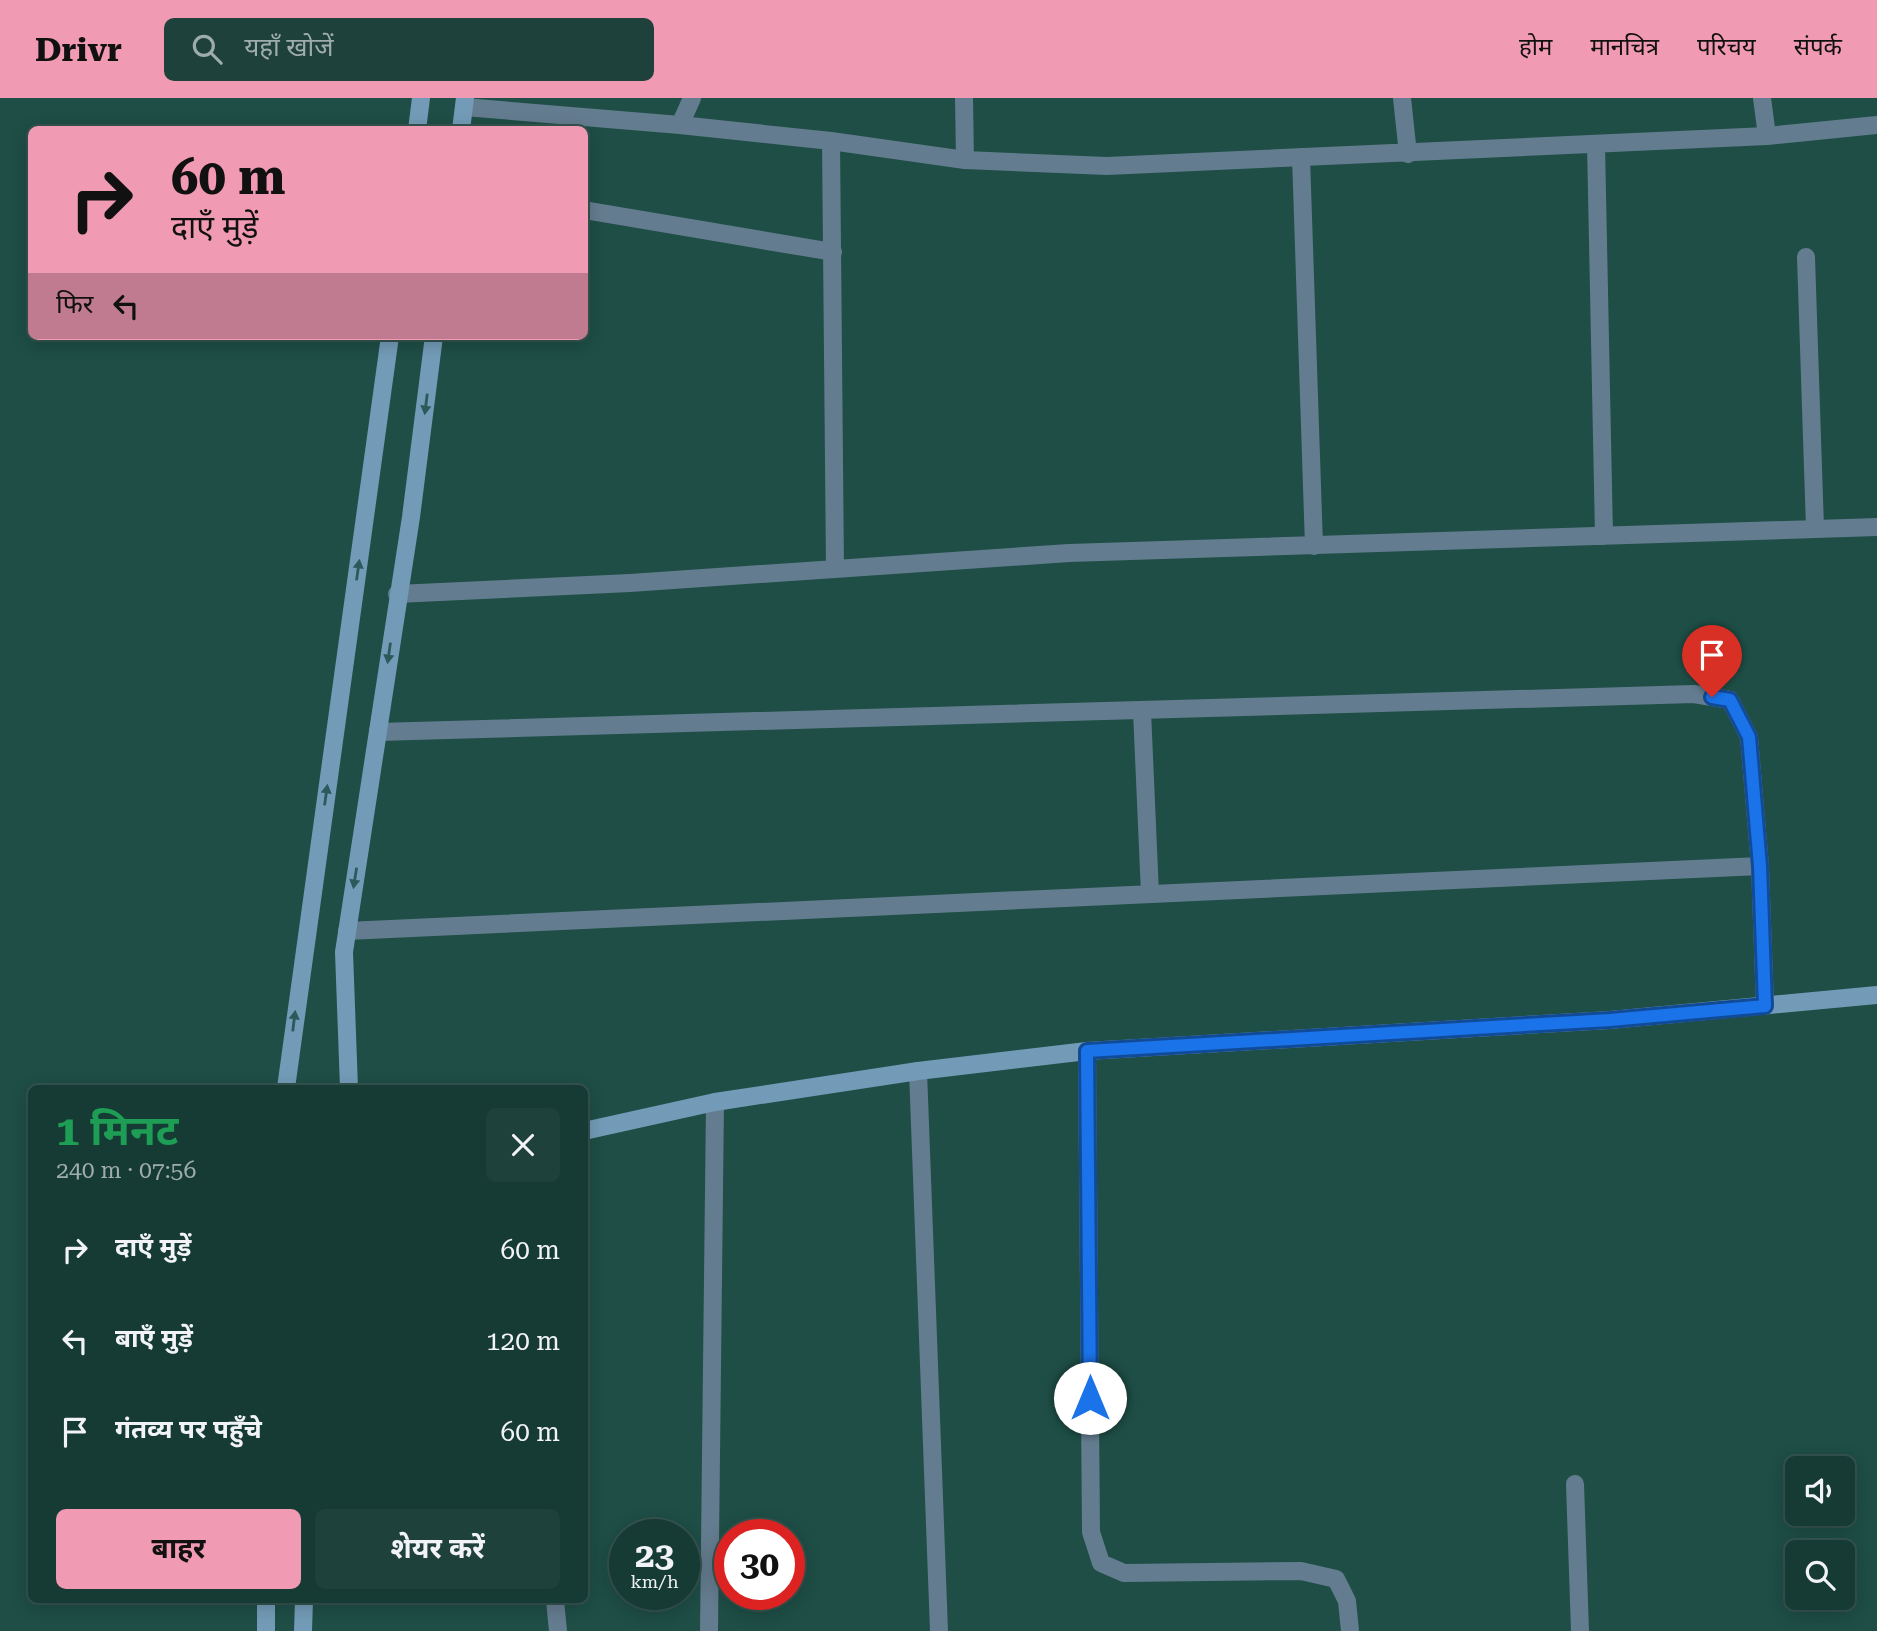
<!DOCTYPE html>
<html lang="hi">
<head>
<meta charset="utf-8">
<style>
	body { margin:0; font-family:"Roboto Serif","Noto Sans Devanagari",serif; background:#1f413c; color:#f1f3f6; height:100vh; display:flex; flex-direction:column; font-size:26px; white-space:nowrap }
	* { box-sizing:border-box; margin:0 }
	p { font-size:23px; color:#9eadac }
	.icon { flex:none; width:38px; height:38px; fill:none; stroke:currentColor; stroke-width:2; stroke-linecap:round; stroke-linejoin:round }
	.map { position:relative; flex:1; overflow:hidden }
	.details { position:absolute; left:28px; top:987px; width:560px; height:518px; display:flex; flex-direction:column; background:#163a34; border-radius:10px; box-shadow:0 4px 18px #0003,0 0 0 2px #35544f }
	.details>* { flex:none }
	.banner { position:absolute; left:28px; top:28px; width:560px; height:214px; border-radius:10px; box-shadow:0 4px 18px #0003,0 0 0 2px #35544f; background:#f19ab4; color:#111; overflow:hidden }
	.fabs { position:absolute; left:1785px; top:1358px; display:grid; gap:14px }
	.fabs a { display:grid; place-items:center; width:70px; height:70px; border-radius:10px; background:#163a34; box-shadow:0 4px 18px #0003,0 0 0 2px #35544f; font-size:35px }
	.speed { position:absolute; left:609px; top:1421px; display:flex; gap:14px; font-size:35px; font-weight:700; text-align:center }
	.speed>* { display:grid; place-content:center; width:91px; height:91px; border-radius:50%; background:#163a34; box-shadow:0 4px 18px #0003,0 0 0 2px #35544f; line-height:1 }
	.speed small { font-size:18px; font-weight:400 }
	.speed .limit { border:10px solid #d22; background:#fff; color:#111 }
	.pin { position:absolute; display:grid; place-items:center; width:60px; height:60px; color:#fff; margin:-72px -30px; border-radius:50% 50% 50% 0; rotate:-45deg; box-shadow:0 0 7px #0007 }
	.pin .icon { rotate:45deg }
	.me { position:absolute; width:77px; margin:-38px; rotate:0deg; stroke-linejoin:round; filter:drop-shadow(0 0 5px #0008) }
	.turn { display:flex; align-items:center; gap:24px; height:147px; padding:0 28px; font-size:32px }
	.turn .icon { width:91px; height:91px; stroke-width:2.5 }
	.turn b { display:block; font-size:49px; line-height:60px }
	.then { display:flex; align-items:center; height:66px; padding:0 28px; background:#0003; gap:14px; font-size:26px }
	.round { display:grid; place-items:center; flex:none; width:74px; height:74px; border-radius:10px; background:#1f413c }
	.overview { display:flex; align-items:center; justify-content:space-between; height:119px; padding:0 28px }
	h1 { font-size:42px; font-weight:700; line-height:52px; color:#1e9e55 }
	.action { display:flex; gap:14px; margin-top:auto; padding:14px 28px }
	.action a { flex:1; height:80px; border-radius:10px; background:#f19ab4; color:#111; font-size:28px; font-weight:700; line-height:80px; text-align:center }
	.action a+a { background:#1f413c; color:#f1f3f6 }
	ul { padding:0; list-style:none }
	li { display:flex; align-items:center; gap:21px; height:91px; padding:0 28px }
	li div { flex:1 }
	li b { display:block; font-size:26px }
	li em { font-style:normal }
	header { display:flex; align-items:center; gap:42px; box-sizing:border-box; height:98px; padding:0 35px; background:#f19ab4; color:#111 }
	header strong { font-size:33px }
	nav { display:flex; gap:38px; margin-inline-start:auto; font-size:24px }
	.search { width:490px; height:63px; background:#1f413c; display:flex; align-items:center; gap:18px; box-sizing:border-box; padding:0 24px; border-radius:10px; color:#9eadac; font-size:26px }
	.map>svg:first-child { display:block }
	.lines { fill:none; stroke-linecap:round; stroke-linejoin:round }
	.street { stroke:#647c8f; stroke-width:18 }
	.secondary { stroke:#739bb7; stroke-width:18 }
	.oneway { fill:#2a5a5b }
	.route-casing { stroke:#114b97; stroke-width:18 }
	.route { stroke:#1a73e8; stroke-width:12 }
</style>
</head>
<body>
<header>
<strong>Drivr</strong>
<div class="search"><svg class="icon" aria-label="search" viewBox="0 0 24 24"><circle cx="10" cy="10" r="6"/><path d="M15 15l6 6"/></svg>यहाँ खोजें</div>
<nav><a>होम</a><a>मानचित्र</a><a>परिचय</a><a>संपर्क</a></nav>
</header>
<div class="map">
<svg width="1877" height="1533" viewBox="0 0 1877 1533">
	<rect width="100%" height="100%" fill="#1e4e46"/>
	<g class="lines">
		<!-- street -->
		<path class="street" d="M964,0L965,62
			M1402,0L1408,56
			M1762,0L1767,38
			M464,9L680,27L831,43L965,62L1107,68L1767,38L1877,27
			M680,27L692,0
			M831,43L835,471
			M1596,46L1604,438
			M1301,59L1314,448
			M584,112L833,154
			M1806,159L1815,430
			M397,496L630,485L1069,455L1877,429
			M1142,613L1150,796
			M378,634L1694,596L1730,602L1749,639L1760,768L1765,908
			M347,833L1760,768
			M1087,953L1091,1434L1101,1465L1124,1475L1301,1473L1336,1481L1347,1503L1350,1533
			M918,973L939,1533
			M1575,1386L1580,1533
			M555,1502L558,1533
			M709,1533L715,1004"/>
		<!-- secondary -->
		<path class="secondary" d="M417,32L421,0
			M461,32L465,0
			M286,990L390,238
			M349,990L344,854L411,419L434,238
			M584,1033L715,1004L918,973L1087,953L1610,922L1877,897
			M266,1533V1502
			M303,1533L304,1502"/>
	</g>
	<!-- one-way arrows -->
	<defs><path id="oneway-solid" d="M-6-.8H1V-3.2L6.5 0L1 3.2V.8H-6Z" transform="scale(1.75)"/></defs>
	<g class="oneway">
		<use href="#oneway-solid" transform="translate(426 306) rotate(97)"/>
		<use href="#oneway-solid" transform="translate(358 472) rotate(-82)"/>
		<use href="#oneway-solid" transform="translate(389 555) rotate(98)"/>
		<use href="#oneway-solid" transform="translate(326 697) rotate(-82)"/>
		<use href="#oneway-solid" transform="translate(355 780) rotate(99)"/>
		<use href="#oneway-solid" transform="translate(294 923) rotate(-83)"/>
	</g>
	<g class="lines">
		<!-- route casing -->
		<g class="route-casing">
			<path id="route" d="M1090,1300L1087,953L1610,922L1765,908L1760,768L1749,639L1730,602L1712,599"/>
		</g>
		<!-- route -->
		<use href="#route" class="route"/>
	</g>
</svg>
<div class="fabs">
<a><svg class="icon" aria-label="sound" viewBox="0 0 24 24"><path d="M4 9h4l5-4v14l-5-4H4zM17 9q2 3 0 6"/></svg></a>
<a><svg class="icon" aria-label="search" viewBox="0 0 24 24"><circle cx="10" cy="10" r="6"/><path d="M15 15l6 6"/></svg></a>
</div>
<div class="speed"><div>23<small>km/h</small></div><div class="limit">30</div></div>
<div class="pin" style="left:1712px;top:599px;background:#d93025"><svg class="icon" aria-label="arrive" viewBox="0 0 24 24"><path d="M6 21V4h12l-3 4 3 4H6"/></svg></div>
<svg class="me" style="left:1090px;top:1300px" viewBox="-20 -20 40 40"><circle r="19" fill="#fff"/><path d="M0-13L10 11 0 6-10 11z" fill="#1a73e8"/></svg>
<div class="banner">
<div class="turn"><svg class="icon" aria-label="right" viewBox="0 0 24 24"><path d="M7 20v-9h11M14 6l5 5-5 5"/></svg><div><b>60 m</b>दाएँ मुड़ें</div></div>
<div class="then">फिर<svg class="icon" aria-label="left" viewBox="0 0 24 24"><path d="M17 20v-9H6M10 6l-5 5 5 5"/></svg></div>
</div>
<section class="details">
<div class="overview"><div><h1>1 मिनट</h1><p>240 m · 07:56</p></div><a class="round"><svg class="icon" aria-label="close" viewBox="0 0 24 24"><path d="M6 6l12 12M18 6L6 18"/></svg></a></div>
<ul>
<li><svg class="icon" aria-label="right" viewBox="0 0 24 24"><path d="M7 20v-9h11M14 6l5 5-5 5"/></svg><div><b>दाएँ मुड़ें</b></div><em>60 m</em></li>
<li><svg class="icon" aria-label="left" viewBox="0 0 24 24"><path d="M17 20v-9H6M10 6l-5 5 5 5"/></svg><div><b>बाएँ मुड़ें</b></div><em>120 m</em></li>
<li><svg class="icon" aria-label="arrive" viewBox="0 0 24 24"><path d="M6 21V4h12l-3 4 3 4H6"/></svg><div><b>गंतव्य पर पहुँचे</b></div><em>60 m</em></li>
</ul>
<div class="action"><a>बाहर</a><a>शेयर करें</a></div>
</section>
</div>
</body>
</html>
